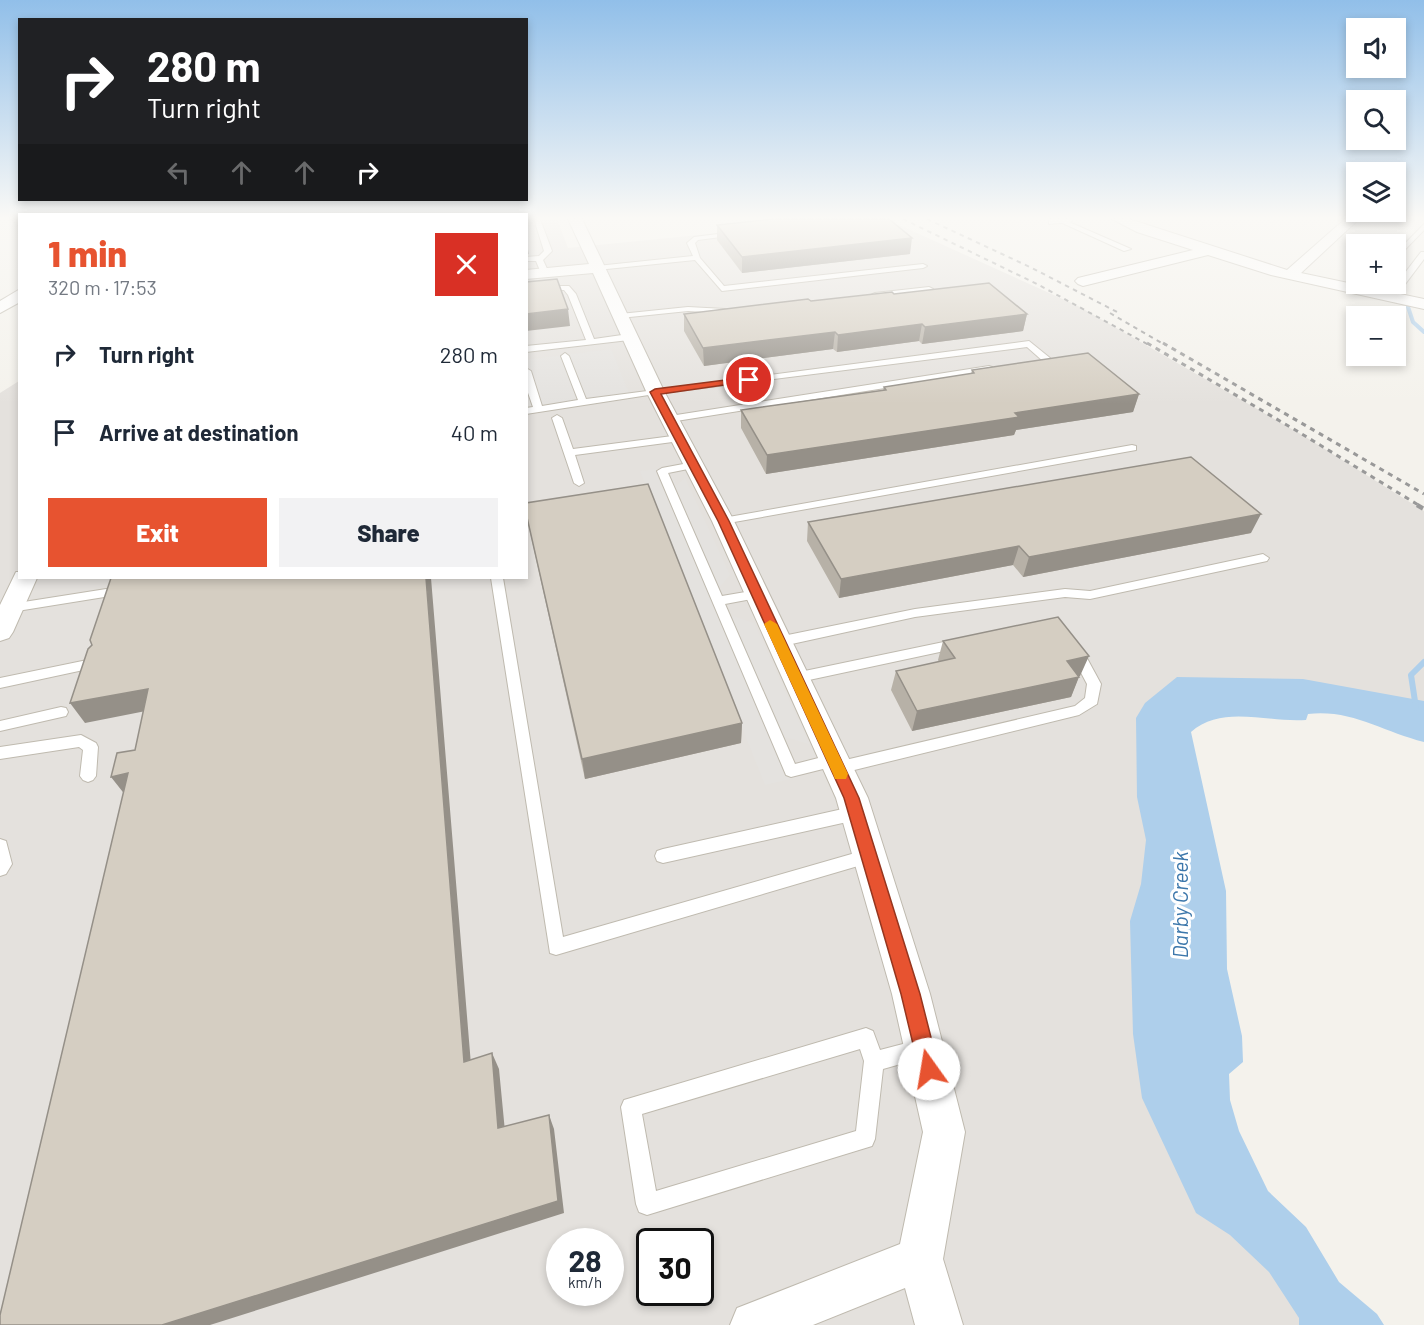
<!DOCTYPE html>
<html lang="en">
<head>
<meta charset="utf-8">
<style>
	body { margin:0; font-family:Barlow,sans-serif; background:#f2f2f3; color:#1f2937; height:100vh; display:flex; flex-direction:column; font-size:22px; white-space:nowrap }
	* { box-sizing:border-box; margin:0 }
	p { font-size:20px; color:#747a83 }
	.icon { flex:none; width:33px; height:33px; fill:none; stroke:currentColor; stroke-width:2; stroke-linecap:round; stroke-linejoin:round }
	.map { position:relative; flex:1; overflow:hidden }
	.drawer { position:absolute; left:18px; top:213px; width:510px; height:366px; display:flex; flex-direction:column; background:#fff; border-radius:0px; box-shadow:0 3px 9px #0003 }
	.drawer>* { flex:none }
	.top-card { position:absolute; left:18px; top:18px; width:510px; height:183px; border-radius:0px; box-shadow:0 3px 9px #0003; background:#202124; color:#fff; overflow:hidden }
	.tools { position:absolute; left:1346px; top:18px; display:grid; gap:12px }
	.tools a { display:grid; place-items:center; width:60px; height:60px; border-radius:0px; background:#fff; box-shadow:0 3px 9px #0003; font-size:30px }
	.speed { position:absolute; left:546px; top:1228px; display:flex; gap:12px; font-size:30px; font-weight:700; text-align:center }
	.speed>* { display:grid; place-content:center; width:78px; height:78px; border-radius:50%; background:#fff; box-shadow:0 3px 9px #0003; line-height:1 }
	.speed small { font-size:15px; font-weight:400 }
	.speed .limit { border:3px solid #111; border-radius:9px; background:#fff; color:#111 }
	.pin { position:absolute; display:grid; place-items:center; width:51px; height:51px; color:#fff; margin:-26px; border:3px solid #fff; border-radius:50%; box-shadow:0 2px 6px #0007 }
	.me { position:absolute; width:66px; margin:-33px; rotate:347deg; stroke-linejoin:round; filter:drop-shadow(0 0 4px #0008) }
	.turn { display:flex; align-items:center; gap:21px; height:126px; padding:0 30px; font-size:27px }
	.turn .icon { width:78px; height:78px; stroke-width:2.5 }
	.turn b { display:block; font-size:42px; line-height:51px }
	.lanes { display:flex; align-items:center; height:57px; padding:0 30px; background:#0003; justify-content:center; gap:30px; direction:ltr }
	.lanes .off { opacity:.35 }
	.round { display:grid; place-items:center; flex:none; width:63px; height:63px; border-radius:0px; background:#f2f2f3 }
	.summary { display:flex; align-items:center; justify-content:space-between; height:102px; padding:0 30px }
	h1 { font-size:36px; font-weight:800; line-height:45px; color:#e75330 }
	.cta { display:flex; gap:12px; margin-top:auto; padding:12px 30px }
	.cta a { flex:1; height:69px; border-radius:0px; background:#e75330; color:#fff; font-size:24px; font-weight:800; line-height:69px; text-align:center }
	.cta a+a { background:#f2f2f3; color:#1f2937 }
	ul { padding:0; list-style:none }
	li { display:flex; align-items:center; gap:18px; height:78px; padding:0 30px }
	li div { flex:1 }
	li b { display:block; font-size:22px }
	li em { font-style:normal }
	.map>svg:first-child { display:block }
	.industrial { fill:#e4e1dd; fill-rule:evenodd }
	.parking { fill:#e4e2df }
	.water { fill:#aecfeb }
	.lines { fill:none; stroke-linecap:round; stroke-linejoin:round }
	.stream-far1 { stroke:#aecfeb; stroke-width:4 }
	.stream { stroke:#aecfeb; stroke-width:6 }
	.service-casing { stroke:#bfbaaf; stroke-width:2 }
	.minor-casing { stroke:#bfbaaf; stroke-width:2 }
	.service { fill:#fff; fill-rule:evenodd }
	.minor { fill:#fff; fill-rule:evenodd }
	.rail-far2 { stroke:#999; stroke-width:2; stroke-dasharray:4.5 4.5; stroke-linecap:butt }
	.rail-far1 { stroke:#999; stroke-width:3; stroke-dasharray:5 5; stroke-linecap:butt }
	.rail { stroke:#999; stroke-width:4.5; stroke-dasharray:7 7; stroke-linecap:butt }
	.wall { fill:#b7b1a7 }
	.shaded-wall { fill:#959088 }
	.building { fill:#d5cec2; stroke:#959088; stroke-width:1.5 }
	.route { fill:#e75330; stroke:#96361f; stroke-width:1.5 }
	.slow { fill:#f59e0b }
	.labels { text-anchor:middle; dominant-baseline:central; stroke-width:6; stroke-linejoin:round; paint-order:stroke }
	.near-water-label { font-size:21px; font-style:italic; fill:#3c77ab; stroke:#fff }
</style>
</head>
<body>
<div class="map">
<svg width="1424" height="1325" viewBox="0 0 1424 1325">
	<rect width="100%" height="100%" fill="#f4f2ec"/>
	<!-- industrial -->
	<path class="industrial" d="M527,219H557L568,248L860,219H886L1078,306L1304,436L1424,511V730L1343,706L1163,718L1177,1031L1320,1325H0V393L19,381L20,578H526ZM560,1242H610V1293H560ZM650,1242H700V1293H650Z"/>
	<!-- parking -->
	<path class="parking" d="M611,349L631,398L527,413L526,360Z
		M657,469L673,477L676,486L685,478L730,575L718,589L730,615L754,623L809,744L785,737L800,777L765,785L640,471Z"/>
	<!-- water -->
	<path class="water" d="M1177,677L1303,679L1424,701V742C1383,732 1352,709 1308,714L1306,720C1268,723 1222,704 1191,732L1226,891L1227,969L1242,1036L1243,1062L1229,1074L1230,1100L1239,1131L1268,1191L1306,1227L1339,1282L1377,1314L1384,1325H1299V1318L1269,1272L1230,1235L1196,1213L1142,1098L1133,1034L1130,921L1141,884L1146,840L1137,797L1136,718L1145,703Z"/>
	<g class="lines">
		<!-- stream-far1 -->
		<path class="stream-far1" d="M1408,307L1413,322L1424,332"/>
		<!-- stream -->
		<path class="stream" d="M1416,708L1411,675L1424,662"/>
		<!-- service casing -->
		<g class="service-casing">
			<path id="service" d="M534,219H540L552,251L543,260L549,273L545,275L541,273L536,261H526V257L539,256L544,251Z
				M1058,219H1062L1131,249L1124,251L1058,221Z
				M1424,224V230L1395,260V254Z
				M734,232L736,235L698,240L695,243L700,258L724,286L923,264L927,266L923,268L722,291L695,260L597,270L593,268L597,266L693,256L687,243L694,237Z
				M1421,252H1424V259L1394,299H1388V295Z
				M526,286H569L576,294L594,339L629,334L633,337L629,340L526,352V346L586,340L568,295L564,290H526Z
				M929,287L933,289L932,291L875,297L871,295L875,293Z
				M688,307L725,309L729,311L725,313L688,311L620,318L616,316L620,314Z
				M1029,341L1050,358V362H1044L1027,347L655,394L526,414V408L533,407L526,387V368L531,371L542,406L578,400L561,356L565,353L569,356L586,399Z
				M989,366L992,367V371L670,422L665,419L670,416Z
				M557,415L562,418L573,449L680,435L685,438L680,441L575,455L584,483L579,486L574,483L552,418Z
				M1132,445L1136,446V450L723,524L717,521L723,518Z
				M694,462L698,463V467L668,473L722,596L757,590L763,594L757,598L725,604L795,764L834,754L839,756L841,761L1075,706L1085,698L1087,684L1070,652L1077,647L1082,649L1101,684L1097,704L1079,715L838,774L833,772L831,767L791,777L786,775L657,471L662,468Z
				M1263,554L1269,558L1267,561L1090,599L1065,597L915,617L778,647L771,642L778,637L915,609L1065,589L1090,591Z
				M491,578H503L563,937L869,849L875,851L877,856L875,861L556,955L550,953Z
				M119,587L125,591L123,594L11,612L5,608L11,604Z
				M958,639L963,641L965,644L963,647L795,683L788,678L795,673Z
				M97,658L104,663L102,666L0,688V678Z
				M61,707L66,708L68,712L66,716L0,731V721Z
				M81,735L96,743L98,747L96,776L93,780L88,782L83,780L80,776L83,750L79,747L0,759V747Z
				M856,806L862,808L864,813L862,818L856,820L663,863L657,861L655,856L657,851L663,849Z
				M0,839L6,841L12,864L6,874L0,876Z
				M866,1028L873,1031L880,1050L922,1039L929,1042L932,1049L929,1056L883,1069L875,1139L872,1146L647,1215L639,1212L636,1204L621,1107L624,1100ZM860,1049L864,1061L856,1131L656,1191L642,1114Z"/>
		</g>
		<!-- minor casing -->
		<g class="minor-casing">
			<path id="minor" d="M568,219H582L664,391L734,521L868,798L930,994L965,1132L943,1259L963,1325H915L905,1288L813,1325H730L737,1308L900,1244L923,1132L892,994L836,798L712,521L646,391L593,273L526,279V270L589,264Z
				M1049,219H1073L1071,222L1049,224Z
				M1112,219H1129L1287,270L1345,219H1359L1301,273L1424,299V309L1271,275L1208,255L1083,286L1078,284L1075,281L1078,278L1193,250L1137,232Z
				M20,289V302L0,313V301Z
				M16,572H20V578H37L13,632L9,638L0,641V605Z"/>
		</g>
		<!-- service -->
		<use href="#service" class="service"/>
		<!-- minor -->
		<use href="#minor" class="minor"/>
		<!-- rail-far2 -->
		<path class="rail-far2" d="M903,219L1037,284L1149,345
			M927,219L1032,268L1119,313
			M1110,313L1165,345"/>
		<!-- rail-far1 -->
		<path class="rail-far1" d="M1147,343L1297,431L1420,506
			M1163,343L1424,494"/>
		<!-- rail -->
		<path class="rail" d="M1417,505L1424,509"/>
	</g>
	<!-- wall -->
	<path class="wall" d="M717,225L910,254L742,273L717,240Z
		M894,294L1027,314L1023,331L922,344L919,341L837,352L833,349L704,366L684,331V314L811,301Z
		M972,370L1139,394L1133,412L1016,430L1014,435L766,474L741,428V410L883,390L884,387L971,374Z
		M526,503L742,723L741,743L585,779L528,523L526,515Z
		M808,522L1251,533L1023,577L1013,565L839,598L807,541Z
		M943,641L1080,676H1079L1071,697L912,731L891,690L896,671L939,662L938,660Z"/>
	<!-- shaded-wall -->
	<path class="shaded-wall" d="M912,238L910,254L742,273V257Z
		M526,239L529,254L526,255Z
		M568,309L570,326L526,331V314Z
		M1027,314L1023,331L922,344L925,327Z
		M922,324L919,341L837,352L838,335Z
		M835,332L833,349L704,366L703,348Z
		M1139,394L1133,412L1016,430L1014,435L766,474L767,455L1015,413Z
		M1261,514L1251,533L1023,577L1029,557Z
		M1019,546L1013,565L839,598L841,579Z
		M426,578H431L472,1077L464,1062Z
		M1089,656L1080,676L1059,681L1067,661Z
		M1079,677L1071,697L912,731L917,711Z
		M148,689L161,708L85,723L70,703Z
		M742,723L741,743L585,779L582,759Z
		M128,773L126,796L111,777Z
		M492,1053L499,1069L506,1142L498,1128Z
		M549,1115L554,1129L564,1213L210,1325H162Z"/>
	<!-- building -->
	<path class="building" d="M774,219H889L912,238L742,257L717,225Z
		M557,279L568,309L526,314V282Z
		M989,283L1027,314L925,327L922,324L838,335L835,332L703,348L684,314L808,299L811,301L892,292L894,294Z
		M1088,353L1139,394L1015,413L1019,417L767,455L741,410L886,390L884,387L974,373L972,370Z
		M1191,457L1261,514L1029,557L1019,546L841,579L808,522Z
		M648,484L742,723L582,759L526,513V503Z
		M111,578H426L464,1062L492,1053L498,1128L549,1115L558,1201L162,1325H0V1315L128,773L111,777L117,753L135,750L148,689L70,703L88,649L92,645L90,640Z
		M1058,617L1089,656L1067,661L1079,677L917,711L896,671L955,658L943,641Z"/>
	<!-- sky -->
	<linearGradient id="sky" x2="0" y2="1"><stop stop-color="#91bfe9"/><stop offset="0.54" stop-color="#faf9f6"/><stop offset="1" stop-color="#faf9f6" stop-opacity="0"/></linearGradient>
	<rect width="1424" height="404" fill="url(#sky)"/>
	<!-- route -->
	<path class="route" d="M749,377L753,380L752,381L661,394L729,521L859,798L920,994L939,1069L936,1076L929,1079L922,1076L919,1069L901,994L844,798L718,521L650,392L655,389Z"/>
	<!-- slow -->
	<path class="slow" d="M770,620L777,624L848,774L846,779H835L833,774L764,624Z"/>
	<g class="labels">
		<!-- near-water labels -->
		<g class="near-water-label">
			<text transform="translate(1179 905) rotate(-90)">Darby Creek</text>
		</g>
	</g>
</svg>
<div class="tools">
<a><svg class="icon" aria-label="sound" viewBox="0 0 24 24"><path d="M4 9h4l5-4v14l-5-4H4zM17 9q2 3 0 6"/></svg></a>
<a><svg class="icon" aria-label="search" viewBox="0 0 24 24"><circle cx="10" cy="10" r="6"/><path d="M15 15l6 6"/></svg></a>
<a><svg class="icon" aria-label="layers" viewBox="0 0 24 24"><path d="M12 4l9 5-9 5-9-5zM3 14l9 5 9-5"/></svg></a>
<a>+</a>
<a>−</a>
</div>
<div class="speed"><div>28<small>km/h</small></div><div class="limit">30</div></div>
<div class="pin" style="left:749px;top:380px;background:#d93025"><svg class="icon" aria-label="arrive" viewBox="0 0 24 24"><path d="M6 21V4h12l-3 4 3 4H6"/></svg></div>
<svg class="me" style="left:929px;top:1069px" viewBox="-20 -20 40 40"><circle r="19" fill="#fff"/><path d="M0-13L10 11 0 6-10 11z" fill="#e75330"/></svg>
<div class="top-card">
<div class="turn"><svg class="icon" aria-label="right" viewBox="0 0 24 24"><path d="M7 20v-9h11M14 6l5 5-5 5"/></svg><div><b>280 m</b>Turn right</div></div>
<div class="lanes"><svg class="icon off" aria-label="left" viewBox="0 0 24 24"><path d="M17 20v-9H6M10 6l-5 5 5 5"/></svg><svg class="icon off" aria-label="ahead" viewBox="0 0 24 24"><path d="M12 20V5M6 11l6-6 6 6"/></svg><svg class="icon off" aria-label="ahead" viewBox="0 0 24 24"><path d="M12 20V5M6 11l6-6 6 6"/></svg><svg class="icon" aria-label="right" viewBox="0 0 24 24"><path d="M7 20v-9h11M14 6l5 5-5 5"/></svg></div>
</div>
<section class="drawer">
<div class="summary"><div><h1>1 min</h1><p>320 m · 17:53</p></div><a class="round" style="background:#d93025;color:#fff"><svg class="icon" aria-label="close" viewBox="0 0 24 24"><path d="M6 6l12 12M18 6L6 18"/></svg></a></div>
<ul>
<li><svg class="icon" aria-label="right" viewBox="0 0 24 24"><path d="M7 20v-9h11M14 6l5 5-5 5"/></svg><div><b>Turn right</b></div><em>280 m</em></li>
<li><svg class="icon" aria-label="arrive" viewBox="0 0 24 24"><path d="M6 21V4h12l-3 4 3 4H6"/></svg><div><b>Arrive at destination</b></div><em>40 m</em></li>
</ul>
<div class="cta"><a>Exit</a><a>Share</a></div>
</section>
</div>
</body>
</html>
